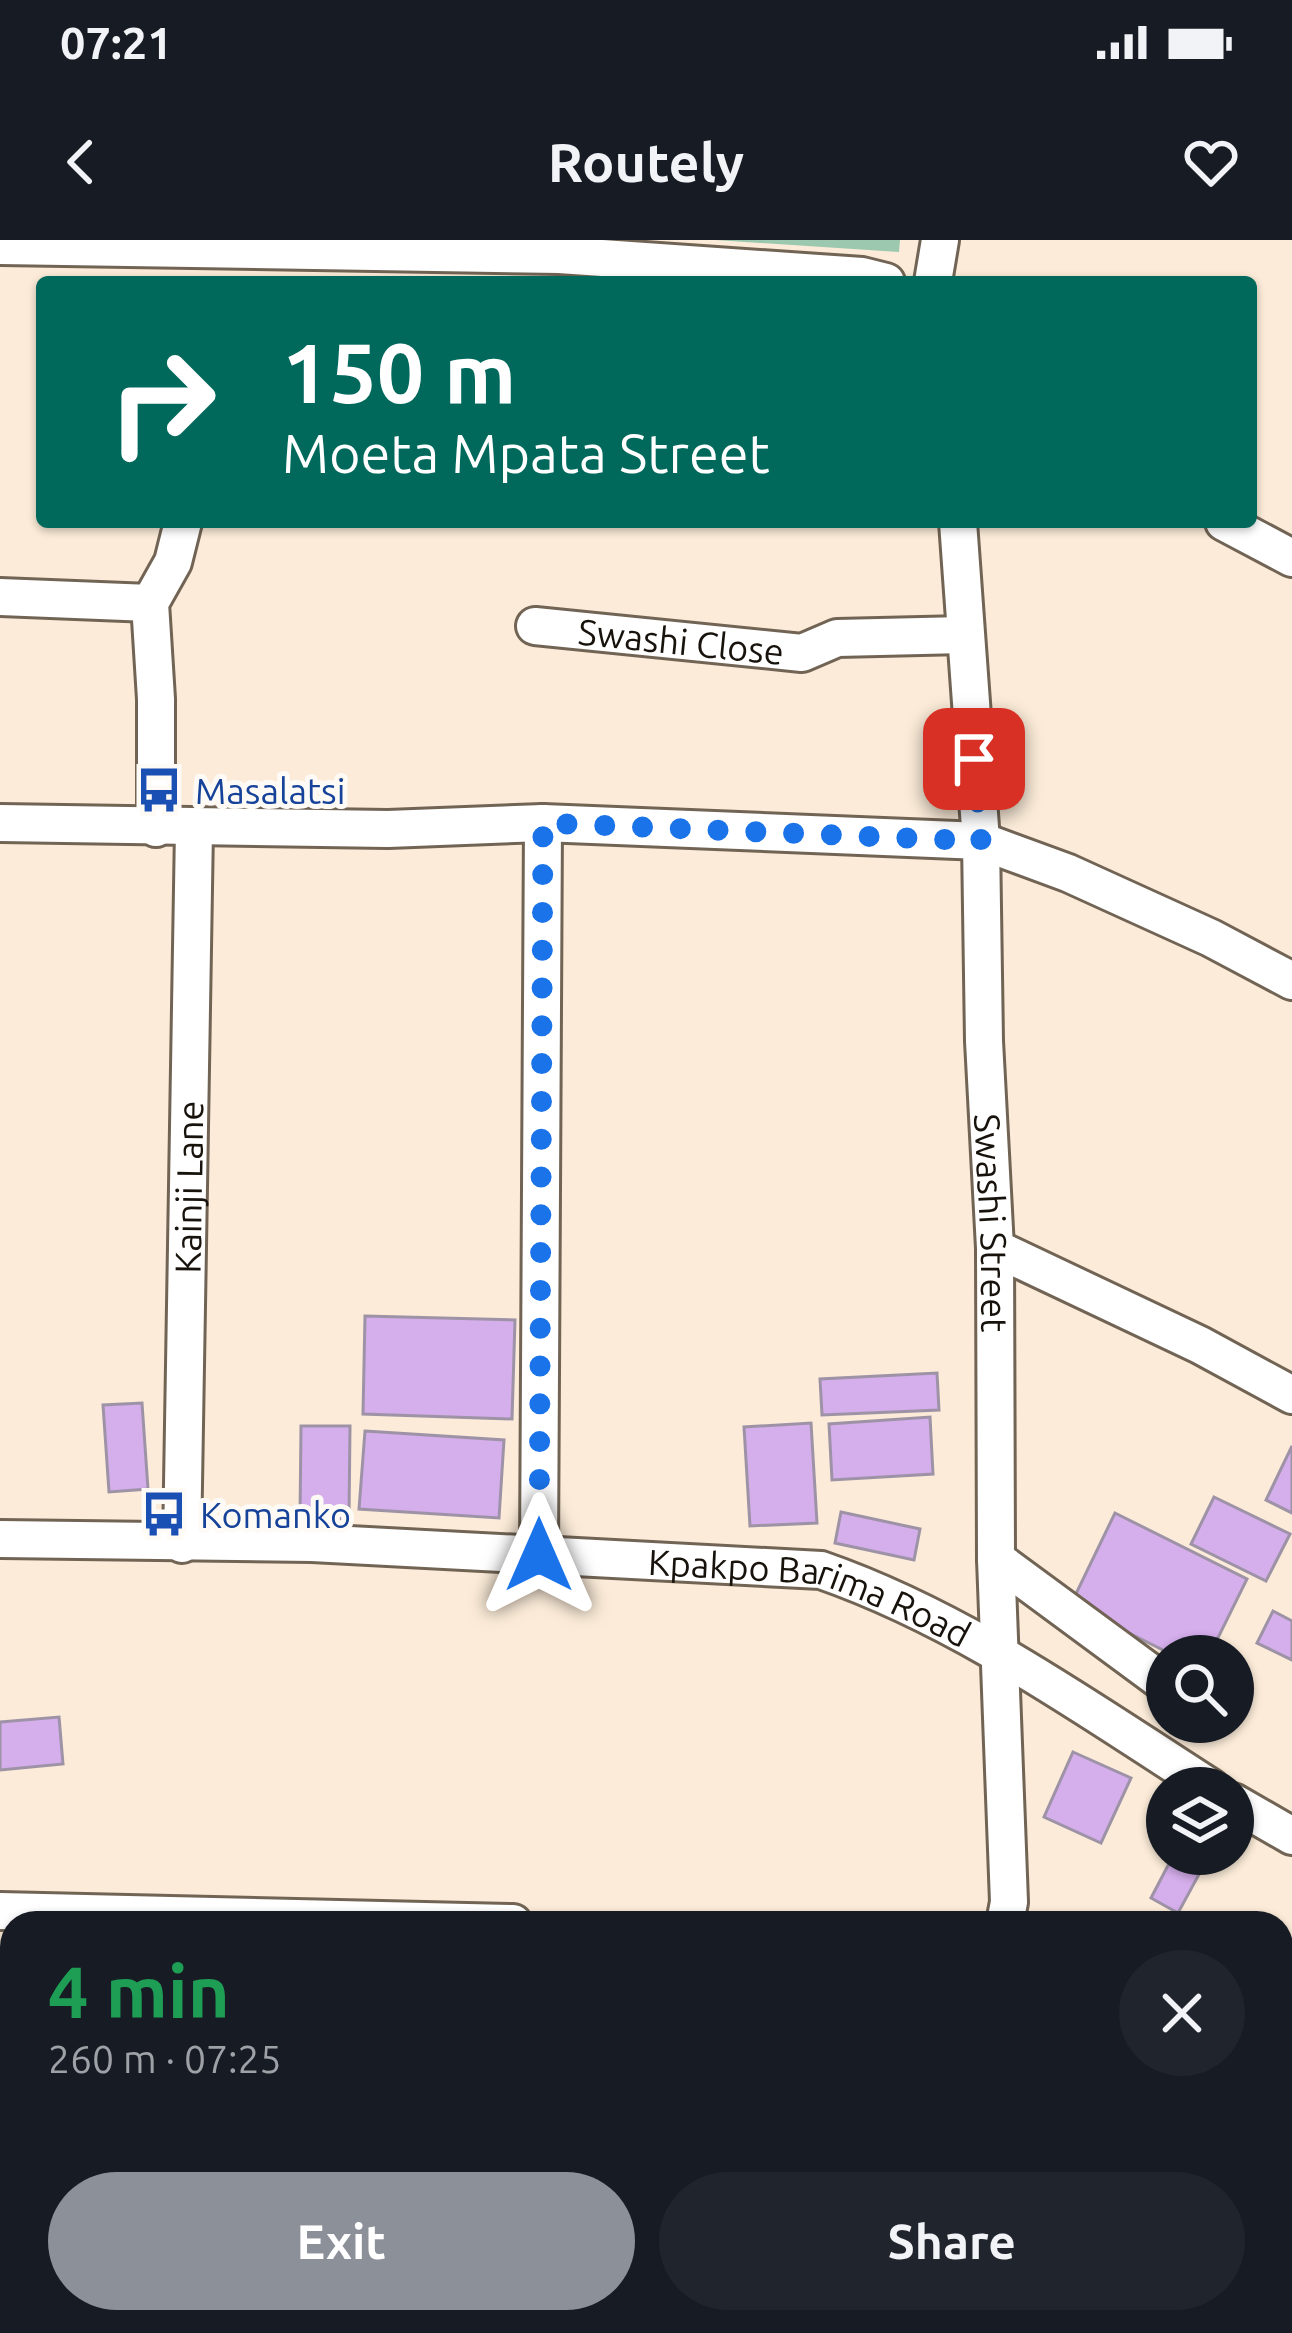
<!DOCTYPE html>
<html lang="en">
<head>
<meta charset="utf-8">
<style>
	body { margin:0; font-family:Ubuntu,sans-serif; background:#20242c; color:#f1f3f6; height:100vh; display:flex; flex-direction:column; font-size:45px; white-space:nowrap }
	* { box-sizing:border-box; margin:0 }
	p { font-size:39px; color:#9ea1a6 }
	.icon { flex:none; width:66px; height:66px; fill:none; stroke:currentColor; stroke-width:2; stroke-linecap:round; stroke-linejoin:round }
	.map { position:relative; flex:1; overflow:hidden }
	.sheet { position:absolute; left:0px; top:1671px; width:1293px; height:423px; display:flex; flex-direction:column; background:#171b24; border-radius:36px 36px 0 0; box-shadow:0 3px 9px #0004 }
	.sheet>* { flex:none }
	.top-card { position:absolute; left:36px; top:36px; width:1221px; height:252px; border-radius:12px; box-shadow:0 3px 9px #0004; background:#00695c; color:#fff; overflow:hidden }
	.buttons { position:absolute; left:1146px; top:1395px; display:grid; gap:24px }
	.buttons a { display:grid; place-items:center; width:108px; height:108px; border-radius:50%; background:#171b24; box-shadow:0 3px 9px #0004; font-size:60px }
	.pin { position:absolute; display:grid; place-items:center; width:102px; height:102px; color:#fff; margin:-51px; border-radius:24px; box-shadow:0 6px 18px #0006 }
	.me { position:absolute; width:132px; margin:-66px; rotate:0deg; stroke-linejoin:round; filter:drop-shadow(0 0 9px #0008) }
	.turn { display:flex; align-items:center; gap:42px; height:252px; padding:0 48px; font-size:54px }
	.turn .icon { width:156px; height:156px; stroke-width:2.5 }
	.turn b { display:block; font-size:84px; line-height:102px }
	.round { display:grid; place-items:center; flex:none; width:126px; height:126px; border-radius:63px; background:#20242c }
	.head { display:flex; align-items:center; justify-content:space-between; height:204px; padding:0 48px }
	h1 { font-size:72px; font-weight:700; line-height:90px; color:#1e9e55 }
	.primary-button { display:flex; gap:24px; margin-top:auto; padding:24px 48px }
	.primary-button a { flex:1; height:138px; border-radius:72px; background:#8c9099; color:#fff; font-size:48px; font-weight:700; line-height:138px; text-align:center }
	.primary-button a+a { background:#20242c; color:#f1f3f6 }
	.status { display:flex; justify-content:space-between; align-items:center; height:84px; padding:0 60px; background:#171b24; direction:ltr }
	.status svg { height:33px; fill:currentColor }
	header { display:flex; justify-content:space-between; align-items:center; height:156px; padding:0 48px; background:#171b24; font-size:54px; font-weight:700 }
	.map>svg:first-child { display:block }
	.green { fill:#9bc8ae }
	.building { fill:#d5aeec; stroke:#9e93a6; stroke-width:3 }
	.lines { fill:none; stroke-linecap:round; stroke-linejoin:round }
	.minor-casing { stroke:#716454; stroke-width:42 }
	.minor { stroke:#fff; stroke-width:36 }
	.route { stroke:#1a73e8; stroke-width:21; stroke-dasharray:0 37.8 }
	.labels { text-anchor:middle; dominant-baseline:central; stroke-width:10; stroke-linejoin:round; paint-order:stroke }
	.street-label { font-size:36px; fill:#18120c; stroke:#fefbf7 }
	.transit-label { font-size:36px; fill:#164399; stroke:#fefbf7; text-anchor:start }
</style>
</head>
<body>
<div class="status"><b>07:21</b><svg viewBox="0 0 49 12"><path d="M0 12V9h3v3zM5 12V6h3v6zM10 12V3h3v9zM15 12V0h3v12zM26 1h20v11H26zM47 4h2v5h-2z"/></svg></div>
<header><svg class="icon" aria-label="back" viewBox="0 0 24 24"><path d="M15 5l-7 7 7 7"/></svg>Routely<svg class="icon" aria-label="heart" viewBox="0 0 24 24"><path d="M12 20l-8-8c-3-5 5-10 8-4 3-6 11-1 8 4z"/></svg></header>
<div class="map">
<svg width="1292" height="2093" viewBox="0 0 1292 2093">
	<rect width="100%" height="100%" fill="#fbebd8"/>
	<!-- green -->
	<path class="green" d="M715,0H900L899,12Z"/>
	<!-- building -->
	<path class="building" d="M365,1076L515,1080L512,1179L363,1174Z
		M937,1133L939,1170L822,1175L820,1139Z
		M142,1163L148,1249L109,1252L103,1165Z
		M930,1177L933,1234L832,1240L829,1184Z
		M811,1183L817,1283L750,1286L744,1187Z
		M301,1186H350L349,1279H300Z
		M365,1191L504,1200L499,1278L359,1269Z
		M1292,1206V1273L1266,1260Z
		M1214,1257L1290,1294L1266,1341L1191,1304Z
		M841,1272L920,1289L914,1320L835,1303Z
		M1115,1273L1247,1339L1209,1416H1175L1071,1364Z
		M1273,1371L1292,1381V1420L1257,1403Z
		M59,1477L63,1524L0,1530V1482Z
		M1073,1512L1131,1538L1101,1603L1044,1577Z
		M1174,1614H1210L1178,1673L1151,1658Z"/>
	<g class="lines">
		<!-- minor casing -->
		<g class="minor-casing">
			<g id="minor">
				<path d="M0,6L559,15L862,36L886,42"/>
				<path d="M933,42L940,0"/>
				<path id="s1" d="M958,282L981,601L984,801L995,1008L996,1319L1009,1662L1005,1683"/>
				<path d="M1224,282L1292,318"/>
				<path d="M0,357L150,363"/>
				<path id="s2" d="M535,386L802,413L837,398L964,395"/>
				<path d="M0,583L388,589L543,583L981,601L1068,633L1211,698L1292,741"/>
				<path d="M156,588V459L150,363L173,322L183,282"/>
				<path d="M995,1008L1200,1105L1292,1155"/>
				<path id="s3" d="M0,1299L312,1303L821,1330C962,1379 1086,1468 1211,1548"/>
				<path id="s4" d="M182,1304L194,589"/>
				<path d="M539,1315L543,583"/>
				<path d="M996,1319L1167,1445"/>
				<path d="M1233,1562L1292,1596"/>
				<path d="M0,1671L513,1683"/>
				<path d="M1281,1976L1292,1983"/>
				<path d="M0,2039L12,2040"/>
				<path d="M711,2082L730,2093"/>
			</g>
		</g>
		<!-- minor -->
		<use href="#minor" class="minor"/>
	</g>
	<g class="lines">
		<!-- route -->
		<path class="route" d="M539,1315L543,583L981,601L974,519"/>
	</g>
	<!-- icons -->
	<defs>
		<g id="bus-bare" transform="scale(3.6)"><path d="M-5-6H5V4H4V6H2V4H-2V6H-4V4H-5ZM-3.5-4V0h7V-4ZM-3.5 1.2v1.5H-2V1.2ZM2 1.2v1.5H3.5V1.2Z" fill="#1a4fb4" stroke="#fefbf7" stroke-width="2.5" paint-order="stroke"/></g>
	</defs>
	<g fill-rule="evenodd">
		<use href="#bus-bare" x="159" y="550"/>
		<use href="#bus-bare" x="164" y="1274"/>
	</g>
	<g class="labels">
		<!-- street labels -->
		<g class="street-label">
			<text stroke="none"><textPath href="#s2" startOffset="147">Swashi Close</textPath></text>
			<text stroke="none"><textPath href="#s4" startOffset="357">Kainji Lane</textPath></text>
			<text stroke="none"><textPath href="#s1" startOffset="702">Swashi Street</textPath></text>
			<text stroke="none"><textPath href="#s3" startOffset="816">Kpakpo Barima Road</textPath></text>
		</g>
		<!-- transit labels -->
		<g class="transit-label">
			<text x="195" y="550">Masalatsi</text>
			<text x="200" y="1274">Komanko</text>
		</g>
	</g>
</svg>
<div class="buttons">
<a><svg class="icon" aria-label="search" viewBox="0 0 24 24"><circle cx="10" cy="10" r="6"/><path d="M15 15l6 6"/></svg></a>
<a><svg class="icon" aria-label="layers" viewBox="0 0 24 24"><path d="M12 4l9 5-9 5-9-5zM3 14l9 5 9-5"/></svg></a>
</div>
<div class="pin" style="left:974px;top:519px;background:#d93025"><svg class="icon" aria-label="arrive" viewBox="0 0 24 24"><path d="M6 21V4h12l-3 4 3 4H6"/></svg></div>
<svg class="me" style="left:539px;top:1315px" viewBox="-20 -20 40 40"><path d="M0-17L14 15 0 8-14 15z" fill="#1a73e8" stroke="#fff" stroke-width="4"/></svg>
<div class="top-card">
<div class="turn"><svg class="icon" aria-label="right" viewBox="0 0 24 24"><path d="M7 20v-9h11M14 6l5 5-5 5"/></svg><div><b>150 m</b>Moeta Mpata Street</div></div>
</div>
<section class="sheet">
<div class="head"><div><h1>4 min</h1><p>260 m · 07:25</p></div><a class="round"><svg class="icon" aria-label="close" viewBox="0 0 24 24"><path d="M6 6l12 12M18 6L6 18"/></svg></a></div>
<div class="primary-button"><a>Exit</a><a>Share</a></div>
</section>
</div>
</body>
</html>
